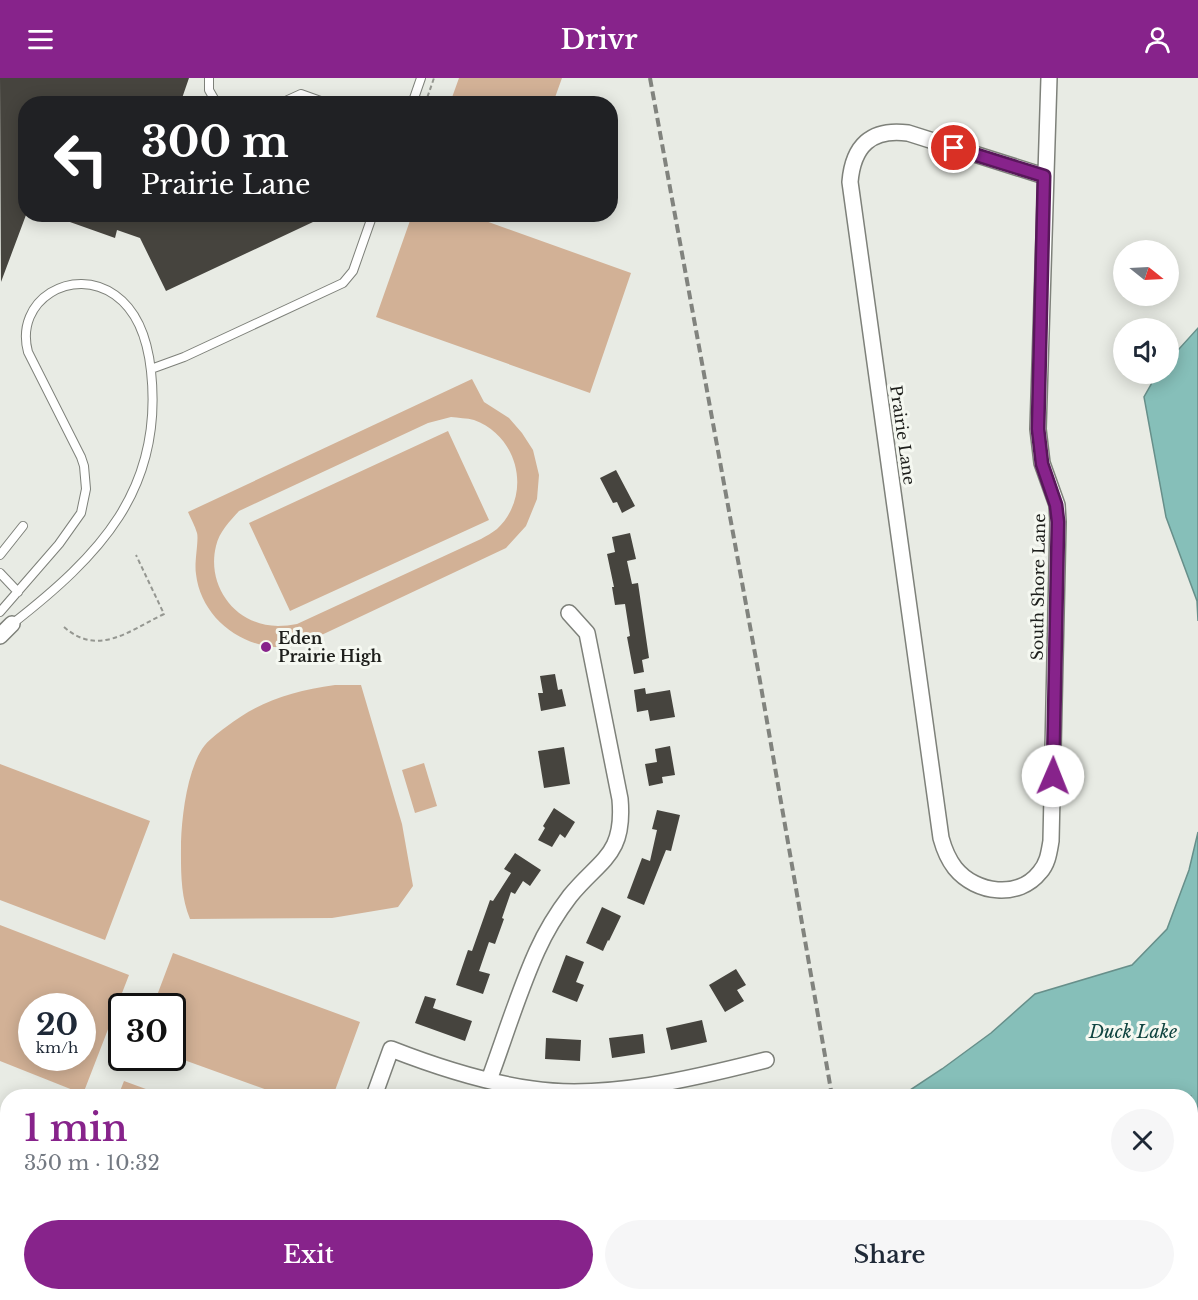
<!DOCTYPE html>
<html lang="en">
<head>
<meta charset="utf-8">
<style>
	body { margin:0; font-family:"Libre Baskerville",serif; background:#f6f6f7; color:#1f2937; height:100vh; display:flex; flex-direction:column; font-size:22px; white-space:nowrap }
	* { box-sizing:border-box; margin:0 }
	p { font-size:20px; color:#747a83 }
	.icon { flex:none; width:33px; height:33px; fill:none; stroke:currentColor; stroke-width:2; stroke-linecap:round; stroke-linejoin:round }
	.map { position:relative; flex:1; overflow:hidden }
	.side { position:absolute; left:0px; top:1011px; width:1198px; height:212px; display:flex; flex-direction:column; background:#fff; border-radius:24px 24px 0 0; box-shadow:0 3px 15px #0003 }
	.side>* { flex:none }
	.top-card { position:absolute; left:18px; top:18px; width:600px; height:126px; border-radius:24px; box-shadow:0 3px 15px #0003; background:#202124; color:#fff; overflow:hidden }
	.needle { width:39px; rotate:108deg }
	.buttons { position:absolute; left:1113px; top:162px; display:grid; gap:12px }
	.buttons a { display:grid; place-items:center; width:66px; height:66px; border-radius:50%; background:#fff; box-shadow:0 3px 15px #0003; font-size:30px }
	.speed { position:absolute; left:18px; top:915px; display:flex; gap:12px; font-size:30px; font-weight:700; text-align:center }
	.speed>* { display:grid; place-content:center; width:78px; height:78px; border-radius:50%; background:#fff; box-shadow:0 3px 15px #0003; line-height:1 }
	.speed small { font-size:15px; font-weight:400 }
	.speed .limit { border:3px solid #111; border-radius:9px; background:#fff; color:#111 }
	.pin { position:absolute; display:grid; place-items:center; width:51px; height:51px; color:#fff; margin:-26px; border:3px solid #fff; border-radius:50%; box-shadow:0 2px 6px #0007 }
	.me { position:absolute; width:66px; margin:-33px; rotate:1deg; stroke-linejoin:round; filter:drop-shadow(0 0 4px #0008) }
	.turn { display:flex; align-items:center; gap:21px; height:126px; padding:0 24px; font-size:27px }
	.turn .icon { width:78px; height:78px; stroke-width:2.5 }
	.turn b { display:block; font-size:42px; line-height:51px }
	.round { display:grid; place-items:center; flex:none; width:63px; height:63px; border-radius:32px; background:#f6f6f7 }
	.head { display:flex; align-items:center; justify-content:space-between; height:102px; padding:0 24px }
	h1 { font-size:36px; font-weight:600; line-height:45px; color:#87238b }
	.primary-button { display:flex; gap:12px; margin-top:auto; padding:12px 24px }
	.primary-button a { flex:1; height:69px; border-radius:36px; background:#87238b; color:#fff; font-size:24px; font-weight:600; line-height:69px; text-align:center }
	.primary-button a+a { background:#f6f6f7; color:#1f2937 }
	header { display:flex; justify-content:space-between; align-items:center; height:78px; padding:0 24px; background:#87238b; color:#fff; font-size:27px; font-weight:600 }
	.map>svg:first-child { display:block }
	.green { fill:#d2b196; fill-rule:evenodd }
	.water { fill:#86bfb9; stroke:#678f8a; stroke-width:1.5 }
	.building { fill:#46443e }
	.lines { fill:none; stroke-linecap:round; stroke-linejoin:round }
	.service-casing { stroke:#7e817a; stroke-width:10 }
	.minor-casing { stroke:#7e817a; stroke-width:18 }
	.secondary-casing { stroke:#7e817a; stroke-width:24 }
	.path { stroke:#959791; stroke-width:2; stroke-dasharray:4.5 3; stroke-linecap:butt }
	.service { stroke:#fff; stroke-width:8 }
	.minor { stroke:#fff; stroke-width:15 }
	.secondary { stroke:#fff; stroke-width:21 }
	.rail { stroke:#81837e; stroke-width:4; stroke-dasharray:9 4.5; stroke-linecap:butt }
	.route-casing { stroke:#58175a; stroke-width:15 }
	.route { stroke:#87238b; stroke-width:10 }
	.poi-dot { fill:#87238b; stroke:#f5f8f1; stroke-width:2 }
	.labels { text-anchor:middle; dominant-baseline:central; stroke-width:6; stroke-linejoin:round; paint-order:stroke }
	.street-label { font-size:16px; fill:#1e1f1c; stroke:#f5f8f1 }
	.poi-label { font-size:16px; font-weight:bold; fill:#1e1f1c; stroke:#f5f8f1; text-anchor:start }
	.water-label { font-size:18px; font-style:italic; fill:#104440; stroke:#f5f8f1 }
</style>
</head>
<body>
<header><svg class="icon" aria-label="menu" viewBox="0 0 24 24"><path d="M4 6h16M4 12h16M4 18h16"/></svg>Drivr<svg class="icon" aria-label="person" viewBox="0 0 24 24"><circle cx="12" cy="8" r="4"/><path d="M4 21q1-7 8-7t8 7"/></svg></header>
<div class="map">
<svg width="1198" height="1222" viewBox="0 0 1198 1222">
	<rect width="100%" height="100%" fill="#e8ebe4"/>
	<!-- green -->
	<path class="green" d="M459,0H562L553,25H450Z
		M412,137H469L631,195L590,315L376,239Z
		M472,301L484,324L509,340L522,355L533,372L539,397L537,421L526,448L506,470L313,561C305,564 296,568 287,569C243,572 201,540 196,496C194,485 199,462 197,455C195,448 191,441 188,434ZM451,339C458,340 467,340 474,342C520,359 532,418 497,451C492,455 486,458 481,461L297,546C291,547 284,548 278,548C236,548 206,508 216,468C219,454 230,443 239,433L428,345Z
		M448,353L489,442L290,533L249,445Z
		M335,607H361L402,746L413,808L398,829L332,840L190,841C180,817 181,790 181,764C182,737 187,695 202,671C208,662 218,655 226,649C260,623 292,613 335,607Z
		M424,685L437,728L415,735L402,692Z
		M0,686L150,743L105,862L0,822Z
		M0,847L129,897L83,1016L0,983ZM32,928H82V980H32Z
		M173,875L360,944L333,1018H284L173,978L172,928H153Z
		M124,1003L165,1018H118Z"/>
	<!-- water -->
	<path class="water" d="M1198,250V543L1197,523L1166,439L1144,319L1157,296H1168L1169,282Z
		M1198,754V1092L1191,1094V1018H901L942,991L991,955L1035,916L1132,887L1167,851L1189,792Z
		M591,1215H824L826,1222H593Z
		M889,1215H1126L1120,1222H891Z"/>
	<!-- building -->
	<path class="building" d="M0,0H189L180,26H26V137L1,204Z
		M53,136H330L166,213L140,160L117,152L115,160L53,138Z
		M616,392L635,428L622,435L617,424L613,425L600,400Z
		M630,455L636,481L627,483L632,506L638,505L649,580L642,582L644,594L634,596L627,559L630,558L625,526L615,527L612,509H614L607,476L615,474L612,459Z
		M555,596L558,612L562,611L566,628L541,633L538,615H543L540,598Z
		M645,610L646,616L670,612L675,639L650,643L648,632L637,634L634,612Z
		M670,668L675,697L662,699L663,705L649,708L645,686L657,684L655,671Z
		M564,669L570,706L544,710L538,673Z
		M554,730L575,744L565,760L560,756L552,769L538,762L545,750L543,748Z
		M657,732L680,737L671,773L666,772L644,827L627,820L642,780L650,783L657,752L652,751Z
		M515,775L541,792L530,808L523,803L515,816L511,814L502,840L504,841L495,866L489,864L479,893L490,896L483,916L456,907L468,872L472,873L490,822L493,823L511,795L504,791Z
		M602,829L621,838L609,863L608,862L603,873L586,865Z
		M566,877L584,884L576,904L584,907L577,924L552,914Z
		M736,891L746,907L737,912L744,923L725,934L709,907Z
		M425,918L436,921L433,930L472,943L465,963L415,945Z
		M702,942L707,964L671,972L666,950Z
		M643,956L645,975L612,980L609,960Z
		M546,960L581,962L580,983L545,981Z"/>
	<g class="lines">
		<!-- service casing -->
		<g class="service-casing">
			<path id="service" d="M209,0V12L217,26
				M279,26L301,16L329,26
				M412,26L421,0
				M151,291L184,279L343,205L353,193L373,136
				M0,477L23,448
				M0,495L18,514
				M0,534L59,466L81,435L86,411L84,388L81,379L28,274C14,222 73,187 115,217C139,234 148,265 151,293C164,412 99,478 12,546"/>
		</g>
		<!-- minor casing -->
		<g class="minor-casing">
			<path id="minor" d="M1044,98L908,55C871,50 853,68 850,104L941,760C944,771 948,781 955,790C976,816 1019,821 1040,794C1048,785 1049,774 1051,763L1058,444L1057,427L1042,385L1038,351L1049,0
				M0,558L12,546
				M489,1002C505,959 518,915 537,873C546,853 557,835 570,818C600,781 625,778 620,721L587,555L569,535
				M374,1018L391,971C437,989 483,1004 532,1011C605,1022 695,1000 766,982
				M58,1222L60,1215
				M298,1222L301,1215"/>
		</g>
		<!-- secondary casing -->
		<g class="secondary-casing">
			<path id="secondary" d="M0,1152L8,1155
				M0,1180L8,1183
				M146,1215L168,1222"/>
		</g>
		<!-- path -->
		<path class="path" d="M425,26L434,0
			M64,549C98,579 129,553 164,536L136,477
			M235,1215L256,1222
			M74,1217L90,1222"/>
		<!-- service -->
		<use href="#service" class="service"/>
		<!-- minor -->
		<use href="#minor" class="minor"/>
		<!-- secondary -->
		<use href="#secondary" class="secondary"/>
		<!-- rail -->
		<path class="rail" d="M650,0L760,603L832,1018
			M869,1215L870,1222"/>
	</g>
	<g class="lines">
		<!-- route casing -->
		<g class="route-casing">
			<path id="route" d="M954,70L1044,98L1038,351L1042,386L1056,427L1058,444L1053,698"/>
		</g>
		<!-- route -->
		<use href="#route" class="route"/>
	</g>
	<!-- markers -->
	<circle class="poi-dot" cx="266" cy="569" r="6"/>
	<g class="labels">
		<!-- street labels -->
		<g class="street-label">
			<text transform="translate(903 357) rotate(82)">Prairie Lane</text>
			<text transform="translate(1038 509) rotate(-89)">South Shore Lane</text>
		</g>
		<!-- poi labels -->
		<g class="poi-label">
			<text x="278" y="560">Eden<tspan x="278" dy="18">Prairie High</tspan></text>
		</g>
		<!-- water labels -->
		<g class="water-label">
			<text x="1133" y="954">Duck Lake</text>
		</g>
	</g>
</svg>
<div class="buttons">
<a><svg class="needle" viewBox="-14 -14 28 28"><path d="M0-13l5 13h-10z" fill="#e53935"/><path d="M0 13l5-13h-10z" fill="#747a83"/></svg></a>
<a><svg class="icon" aria-label="sound" viewBox="0 0 24 24"><path d="M4 9h4l5-4v14l-5-4H4zM17 9q2 3 0 6"/></svg></a>
</div>
<div class="speed"><div>20<small>km/h</small></div><div class="limit">30</div></div>
<div class="pin" style="left:954px;top:70px;background:#d93025"><svg class="icon" aria-label="arrive" viewBox="0 0 24 24"><path d="M6 21V4h12l-3 4 3 4H6"/></svg></div>
<svg class="me" style="left:1053px;top:698px" viewBox="-20 -20 40 40"><circle r="19" fill="#fff"/><path d="M0-13L10 11 0 6-10 11z" fill="#87238b"/></svg>
<div class="top-card">
<div class="turn"><svg class="icon" aria-label="left" viewBox="0 0 24 24"><path d="M17 20v-9H6M10 6l-5 5 5 5"/></svg><div><b>300 m</b>Prairie Lane</div></div>
</div>
<section class="side">
<div class="head"><div><h1>1 min</h1><p>350 m · 10:32</p></div><a class="round"><svg class="icon" aria-label="close" viewBox="0 0 24 24"><path d="M6 6l12 12M18 6L6 18"/></svg></a></div>
<div class="primary-button"><a>Exit</a><a>Share</a></div>
</section>
</div>
</body>
</html>
